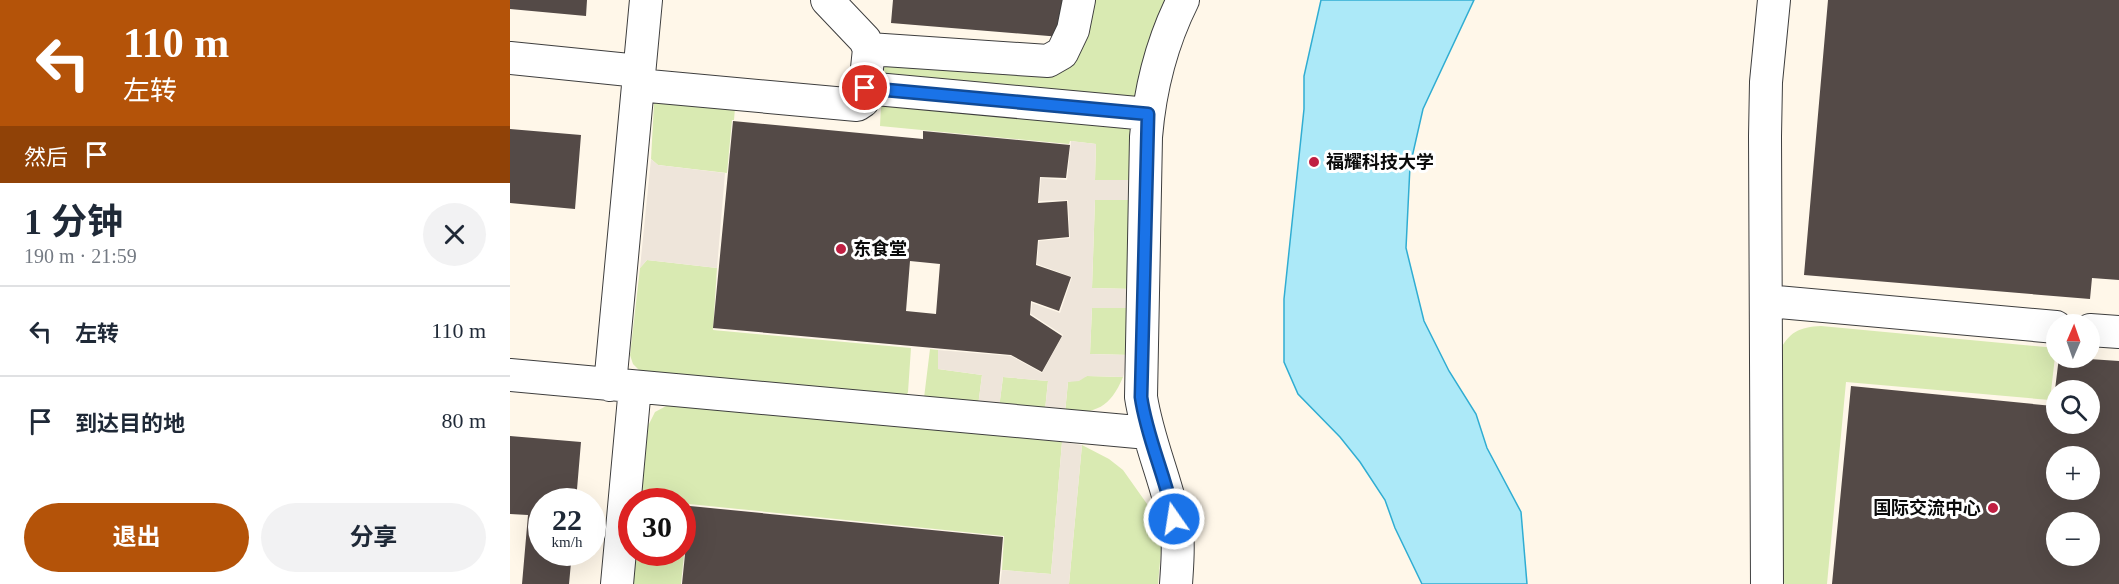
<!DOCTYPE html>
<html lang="zh">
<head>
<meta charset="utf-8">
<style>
	body { margin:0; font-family:"Times New Roman","Noto Sans SC",serif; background:#f2f2f3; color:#1f2937; height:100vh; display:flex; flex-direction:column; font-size:22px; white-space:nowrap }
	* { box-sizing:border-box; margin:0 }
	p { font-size:20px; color:#747a83 }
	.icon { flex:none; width:33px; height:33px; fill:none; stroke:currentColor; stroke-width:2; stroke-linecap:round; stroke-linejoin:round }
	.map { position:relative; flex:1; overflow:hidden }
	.drawer { display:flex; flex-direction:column; background:#fff; width:510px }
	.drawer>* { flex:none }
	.top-card { background:#b45309; color:#fff; overflow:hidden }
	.needle { width:39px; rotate:2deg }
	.fabs { position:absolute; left:1536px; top:314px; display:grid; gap:12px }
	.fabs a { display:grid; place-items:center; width:54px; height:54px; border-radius:50%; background:#fff; box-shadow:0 6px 24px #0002; font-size:30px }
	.speed { position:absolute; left:18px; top:488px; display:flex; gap:12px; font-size:30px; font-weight:700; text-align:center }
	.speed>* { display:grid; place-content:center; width:78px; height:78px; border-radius:50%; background:#fff; box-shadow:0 6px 24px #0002; line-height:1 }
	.speed small { font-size:15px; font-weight:400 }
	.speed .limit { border:9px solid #d22; background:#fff; color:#111 }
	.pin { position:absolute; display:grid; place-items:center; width:51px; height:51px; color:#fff; margin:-26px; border:3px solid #fff; border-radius:50%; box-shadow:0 2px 6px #0007 }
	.me { position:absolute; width:66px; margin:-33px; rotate:347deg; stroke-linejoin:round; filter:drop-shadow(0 0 4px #0008) }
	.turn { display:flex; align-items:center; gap:21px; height:126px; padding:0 24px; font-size:27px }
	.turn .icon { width:78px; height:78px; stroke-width:2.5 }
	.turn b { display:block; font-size:42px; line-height:51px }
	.then { display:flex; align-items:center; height:57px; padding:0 24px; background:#0003; gap:12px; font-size:22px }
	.round { display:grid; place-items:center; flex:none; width:63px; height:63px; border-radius:32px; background:#f2f2f3 }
	.overview { display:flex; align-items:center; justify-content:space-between; height:102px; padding:0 24px }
	h1 { font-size:36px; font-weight:700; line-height:45px }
	.primary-button { display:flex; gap:12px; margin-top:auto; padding:12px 24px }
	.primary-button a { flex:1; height:69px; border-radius:36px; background:#b45309; color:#fff; font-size:24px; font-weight:700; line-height:69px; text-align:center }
	.primary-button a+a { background:#f2f2f3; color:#1f2937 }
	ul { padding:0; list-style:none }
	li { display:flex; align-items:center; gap:18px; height:90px; padding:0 24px; border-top:2px solid #e0e1e3 }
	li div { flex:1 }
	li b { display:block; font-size:22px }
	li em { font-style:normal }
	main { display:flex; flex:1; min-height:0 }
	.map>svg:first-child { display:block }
	.green { fill:#d9eab2 }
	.plaza { fill:#eee5da }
	.water { fill:#ace9f8; stroke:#30add2; stroke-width:1.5 }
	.building { fill:#544a47; fill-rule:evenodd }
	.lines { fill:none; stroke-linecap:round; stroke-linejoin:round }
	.minor-casing { stroke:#3e3e3e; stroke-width:34 }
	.minor { stroke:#fff; stroke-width:32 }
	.route-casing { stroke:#114b97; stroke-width:15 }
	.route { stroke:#1a73e8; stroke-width:10 }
	.poi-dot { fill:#c01f42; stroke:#fff; stroke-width:2 }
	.labels { text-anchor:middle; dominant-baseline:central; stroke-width:6; stroke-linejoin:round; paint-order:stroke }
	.poi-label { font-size:18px; font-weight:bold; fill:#0b0b0b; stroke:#fff; text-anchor:start }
</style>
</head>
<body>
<main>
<section class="drawer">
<div class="top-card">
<div class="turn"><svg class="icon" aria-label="left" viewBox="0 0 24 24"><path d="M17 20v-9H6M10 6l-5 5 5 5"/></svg><div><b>110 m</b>左转</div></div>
<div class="then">然后<svg class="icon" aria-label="arrive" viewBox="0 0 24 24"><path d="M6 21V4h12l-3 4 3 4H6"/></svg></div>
</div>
<div class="overview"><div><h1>1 分钟</h1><p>190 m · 21:59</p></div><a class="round"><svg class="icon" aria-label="close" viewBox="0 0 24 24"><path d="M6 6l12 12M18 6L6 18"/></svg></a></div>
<ul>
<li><svg class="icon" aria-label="left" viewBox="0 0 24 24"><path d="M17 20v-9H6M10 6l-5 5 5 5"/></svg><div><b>左转</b></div><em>110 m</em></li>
<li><svg class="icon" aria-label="arrive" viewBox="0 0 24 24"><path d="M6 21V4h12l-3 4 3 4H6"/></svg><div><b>到达目的地</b></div><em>80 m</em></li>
</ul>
<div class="primary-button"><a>退出</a><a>分享</a></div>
</section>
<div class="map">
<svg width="1609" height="584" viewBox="0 0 1609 584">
	<rect width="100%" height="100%" fill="#fff7e9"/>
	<!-- green -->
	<path class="green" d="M575,0H660L628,98L379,84L363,62L526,72Z
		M146,101L225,108L224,120H222L217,173L148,165L141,159L144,104Z
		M371,105L613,123L622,130L624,180H585L586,144L560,141L559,144L370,126Z
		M585,200H623L622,289L582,288Z
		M137,260L207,268L203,330L401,348L398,392L396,397L131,372L123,364L120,355L130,268Z
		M582,308H621L620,355L580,354Z
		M1311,326L1546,348L1540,400L1336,382L1317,584H1275L1272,581L1269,353C1278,332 1290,327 1311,326Z
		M420,349L428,350V369L472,375L468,406L414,398Z
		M577,376L613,377C600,408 586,413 555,413L558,382Z
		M493,377L538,381L535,410L489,408Z
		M160,404L552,442L541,574L492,570L494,536L179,504L171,584H123L126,552H172V501H131L138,426L145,412Z
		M572,445L599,459L613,470L642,511L652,539L648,584H559Z"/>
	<!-- plaza -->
	<path class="plaza" d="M561,141L586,144L585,180H624L623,200H585L582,288L622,289L621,308H582L580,354L620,355L613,377L577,376L569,381L558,382L555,413L535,410L538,381L493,377L489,408L468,406L472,375L428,369V350L501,356L532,373L553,335L521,314L522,303L550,313L562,277L527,264L529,241L560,238L558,200L529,201L531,178L557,180Z
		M141,159L148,165L215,173L207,268L137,260L130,268Z
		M552,442L572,445L559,584H490L492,570L541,574Z"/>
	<!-- water -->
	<path class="water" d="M811,0H964L913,109L900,166L896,248L914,321L939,371L966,414L977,448L1011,512L1017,584H912L885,528L875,500L850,462L830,437L788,394L774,362V299L794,109V76Z"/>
	<!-- building -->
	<path class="building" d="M0,0H77L76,16L0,9Z
		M383,0H555L551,37L381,23Z
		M1318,0H1609V280L1582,278L1580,299L1294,275Z
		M223,121L413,139V131L560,145L556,178L530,177L528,203L557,201L559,237L528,240L526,265L561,277L549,311L521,301L520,315L552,336L532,372L501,355L203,328ZM400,261L430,264L426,314L396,311Z
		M0,129L71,135L65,209L0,203Z
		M1549,357L1609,361V584H1322L1341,386L1543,406ZM1546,390H1580V423H1546ZM1546,456H1580V489H1546ZM1546,522H1580V555H1546Z
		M0,436L71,442L66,501H32V552H62L59,584H12L18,515L0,514Z
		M180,506L493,537L489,584H172Z"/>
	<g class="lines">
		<!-- minor casing -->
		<g class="minor-casing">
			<path id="minor" d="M359,49L538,61L552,53L563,30L569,0
				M0,58L129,71
				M128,85L347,105L353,101L354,97L359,49L355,40L317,0
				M355,88L638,114
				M1257,301L1546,327
				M1580,330L1609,332
				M0,375L638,433
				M100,385L136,0
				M107,584L125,387
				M666,584C667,568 669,548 667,533C659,486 638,443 631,397L636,137C640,89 651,44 673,0
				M1257,584L1255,136L1256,82L1264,0"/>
		</g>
		<!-- minor -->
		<use href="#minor" class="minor"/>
	</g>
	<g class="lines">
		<!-- route casing -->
		<g class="route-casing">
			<path id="route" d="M355,88L638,114L631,397C637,439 656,477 664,519"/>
		</g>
		<!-- route -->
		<use href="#route" class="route"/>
	</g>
	<!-- markers -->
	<g class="poi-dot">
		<circle cx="804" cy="162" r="6"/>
		<circle cx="331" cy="249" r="6"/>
		<circle cx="1483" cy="508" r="6"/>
	</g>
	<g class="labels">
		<!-- poi labels -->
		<g class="poi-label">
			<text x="816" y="162">福耀科技大学</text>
			<text x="343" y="249">东食堂</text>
			<text x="1471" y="508" text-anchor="end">国际交流中心</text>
		</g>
	</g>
</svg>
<div class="fabs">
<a><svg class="needle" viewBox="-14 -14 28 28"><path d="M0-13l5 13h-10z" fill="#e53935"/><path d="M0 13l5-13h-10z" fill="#747a83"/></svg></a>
<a><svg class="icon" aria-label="search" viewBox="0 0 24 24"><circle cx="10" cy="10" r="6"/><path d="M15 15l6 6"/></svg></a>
<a>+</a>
<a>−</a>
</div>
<div class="speed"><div>22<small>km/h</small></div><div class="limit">30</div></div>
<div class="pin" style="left:355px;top:88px;background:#d93025"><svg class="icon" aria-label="arrive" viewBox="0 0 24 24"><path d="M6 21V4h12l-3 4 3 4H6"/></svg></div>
<svg class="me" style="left:664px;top:519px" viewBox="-20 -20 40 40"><circle r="17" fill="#1a73e8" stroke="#fff" stroke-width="3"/><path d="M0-11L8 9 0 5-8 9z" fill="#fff"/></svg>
</div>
</main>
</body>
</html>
